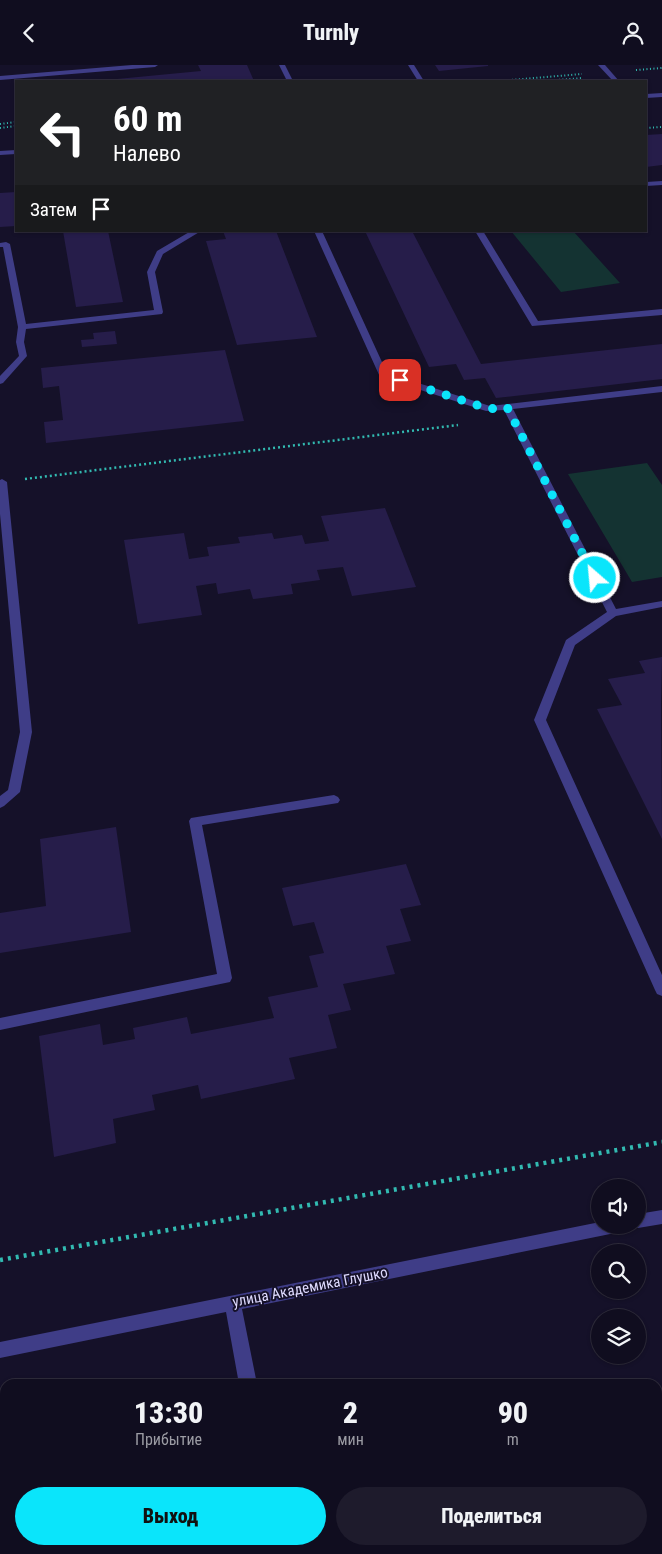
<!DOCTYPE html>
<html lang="ru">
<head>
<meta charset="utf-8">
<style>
	body { margin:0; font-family:"Roboto Condensed",sans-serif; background:#1e1b2c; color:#f1f3f6; height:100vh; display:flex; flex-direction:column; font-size:19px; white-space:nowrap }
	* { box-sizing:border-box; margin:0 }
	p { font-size:16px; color:#9c9ca4 }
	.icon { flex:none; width:28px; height:28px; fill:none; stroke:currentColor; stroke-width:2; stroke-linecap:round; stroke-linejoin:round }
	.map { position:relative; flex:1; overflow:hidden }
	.details { position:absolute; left:0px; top:1314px; width:662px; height:176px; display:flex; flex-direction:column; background:#100d1f; border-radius:15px 15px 0 0; box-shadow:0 1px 4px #0004,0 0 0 1px #302d3d }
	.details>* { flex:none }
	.hud { position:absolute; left:15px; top:15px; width:632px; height:152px; border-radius:0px; box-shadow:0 1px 4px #0004,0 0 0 1px #302d3d; background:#202124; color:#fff; overflow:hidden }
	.fabs { position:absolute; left:591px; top:1114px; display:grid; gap:10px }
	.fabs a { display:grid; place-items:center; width:55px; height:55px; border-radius:50%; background:#100d1f; box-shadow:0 1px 4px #0004,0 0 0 1px #302d3d; font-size:25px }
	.pin { position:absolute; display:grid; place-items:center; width:42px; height:42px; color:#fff; margin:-21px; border-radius:10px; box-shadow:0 2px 8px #0006 }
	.me { position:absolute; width:55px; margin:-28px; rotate:333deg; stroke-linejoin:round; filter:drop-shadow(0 0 4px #0008) }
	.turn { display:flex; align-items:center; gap:18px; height:105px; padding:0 15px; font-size:22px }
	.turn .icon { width:65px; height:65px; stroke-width:2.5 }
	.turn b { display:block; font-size:35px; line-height:42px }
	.then { display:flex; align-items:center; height:48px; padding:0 15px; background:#0003; gap:10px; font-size:19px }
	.eta { display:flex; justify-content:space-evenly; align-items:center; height:85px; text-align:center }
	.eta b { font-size:30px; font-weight:800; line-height:35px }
	.primary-button { display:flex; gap:10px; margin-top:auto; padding:10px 15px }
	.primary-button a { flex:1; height:58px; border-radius:30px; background:#0ae5fb; color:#111; font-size:20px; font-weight:800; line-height:58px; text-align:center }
	.primary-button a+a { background:#1e1b2c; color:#f1f3f6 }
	header { display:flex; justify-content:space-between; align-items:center; height:65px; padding:0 15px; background:#100d1f; font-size:22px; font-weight:800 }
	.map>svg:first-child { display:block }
	.green { fill:#143332 }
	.building { fill:#261d4a }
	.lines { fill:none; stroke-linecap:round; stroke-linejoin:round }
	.path-far2 { stroke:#32bab1; stroke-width:2; stroke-dasharray:1 2.5; stroke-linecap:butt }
	.path-far1 { stroke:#32bab1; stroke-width:2.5; stroke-dasharray:2 3; stroke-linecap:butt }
	.path { stroke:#32bab1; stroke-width:4.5; stroke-dasharray:3 5; stroke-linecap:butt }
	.minor { fill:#3f3d87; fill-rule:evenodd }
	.route { stroke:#0ae5fb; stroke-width:9; stroke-dasharray:0 16.2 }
	.labels { text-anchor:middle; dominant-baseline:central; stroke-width:4; stroke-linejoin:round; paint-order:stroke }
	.near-street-label { font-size:15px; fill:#dedafe; stroke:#151129 }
</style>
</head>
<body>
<header><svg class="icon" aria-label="back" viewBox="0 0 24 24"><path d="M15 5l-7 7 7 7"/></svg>Turnly<svg class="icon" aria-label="person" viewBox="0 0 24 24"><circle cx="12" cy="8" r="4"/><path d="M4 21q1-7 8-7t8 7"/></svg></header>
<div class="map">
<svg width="662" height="1489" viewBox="0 0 662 1489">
	<rect width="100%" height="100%" fill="#151129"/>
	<!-- green -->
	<path class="green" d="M511,166H573L620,218L561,227Z
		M647,398L662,420V512L632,517L568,409Z"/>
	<!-- building -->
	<path class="building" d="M198,0H247L254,16H96L201,6Z
		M435,0H488V1L439,6Z
		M662,69V100L646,102V70Z
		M16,127V161L0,162V128Z
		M63,166H108L123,237L76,242Z
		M223,166H276L317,272L237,280L206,176L226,174Z
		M365,166H412L481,299L662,279V314L496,333L485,313L464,315L456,299L429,302Z
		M115,266L117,279L82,282L81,275L94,274L93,268Z
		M225,285L244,356L46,378L44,357L63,355L59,321L43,323L41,303Z
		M385,443L416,522L352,531L343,502L317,505L320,515L291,519L293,529L253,534L250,524L218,529L216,518L196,521L202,550L138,559L124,475L184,468L189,494L209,491L207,482L240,478L238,472L272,468L274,474L302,470L305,479L329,476L321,451Z
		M662,592L661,637L662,774L597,644L622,640L608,614L645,608L639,596Z
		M116,762L131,867L0,888V848L46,841L40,774Z
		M406,799L421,840L400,844L411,876L386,881L395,909L343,919L351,945L328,950L337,983L289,993L295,1014L201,1034L198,1020L152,1030L155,1045L113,1054L116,1078L54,1092L39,971L100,959L103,980L135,974L133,963L187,952L191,969L274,953L268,932L318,922L309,891L324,888L314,857L293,861L282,823Z
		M150,1485H165V1489H136Z
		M388,1485H451L452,1489H389Z"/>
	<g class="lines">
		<!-- path-far2 -->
		<path class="path-far2" d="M636,5L662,3
			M498,16L582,9
			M545,16L582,13
			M0,59L16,57
			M0,63L16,61
			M646,63L662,62"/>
		<!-- path-far1 -->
		<path class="path-far1" d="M25,414L458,360"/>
		<!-- path -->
		<path class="path" d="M0,1195L662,1077"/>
		<!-- minor -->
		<path class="minor" d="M132,0H158L155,2L0,15V11Z
			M279,0H285L293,16H287Z
			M408,0H414L424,16H418Z
			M598,0H605L619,16H613Z
			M662,28V32L646,33V29Z
			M16,85V89L0,90V86Z
			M662,116V120L646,121V117Z
			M191,166H201L163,189L155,207L163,247L162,249L26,264L24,277L27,291L3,318L0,319V311L19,291L16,277L18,262L3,182H0V178L6,177L10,179L26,259L154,245L147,207L157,186Z
			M314,166H322L387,308L490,341L662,321V327L513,344L616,544L662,536V542L616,551L575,580L546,655L662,910V931L657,929L655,925L534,655L566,575L607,547L504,345L486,346L380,312Z
			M475,166H483L538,256L662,244V250L532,261Z
			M2,414L7,417L32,667L20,727L4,741L0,743V731L8,725L20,667L0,449V415Z
			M334,730L338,732L340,735L338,738L202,760L232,913L230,917L0,965V953L217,909L189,756L191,753Z
			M662,1145V1159L638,1163L632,1161L638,1160V1149Z
			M600,1157V1160H628L626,1165L620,1167L242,1244L257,1319H239L226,1247L0,1293V1277Z
			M5,1461V1479L0,1480V1462Z
			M271,1485H289L290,1489H272Z"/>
	</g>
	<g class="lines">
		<!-- route -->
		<path class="route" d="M400,315L489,344L507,342L595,513"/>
	</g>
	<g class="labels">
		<!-- near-street labels -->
		<g class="near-street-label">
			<text transform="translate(310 1222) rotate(-11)">улица Академика Глушко</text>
		</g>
	</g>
</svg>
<div class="fabs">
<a><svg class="icon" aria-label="sound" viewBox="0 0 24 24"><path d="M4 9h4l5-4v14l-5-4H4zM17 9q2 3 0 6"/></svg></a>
<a><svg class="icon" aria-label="search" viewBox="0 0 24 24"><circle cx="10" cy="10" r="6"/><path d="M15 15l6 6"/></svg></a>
<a><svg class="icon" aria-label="layers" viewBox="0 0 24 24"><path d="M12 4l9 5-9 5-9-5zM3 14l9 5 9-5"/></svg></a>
</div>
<div class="pin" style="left:400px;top:315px;background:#d93025"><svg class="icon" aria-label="arrive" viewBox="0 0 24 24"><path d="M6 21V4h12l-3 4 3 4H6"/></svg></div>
<svg class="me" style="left:595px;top:513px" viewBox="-20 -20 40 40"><circle r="17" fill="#0ae5fb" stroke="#fff" stroke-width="3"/><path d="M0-11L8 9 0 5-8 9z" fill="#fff"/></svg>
<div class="hud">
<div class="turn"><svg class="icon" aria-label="left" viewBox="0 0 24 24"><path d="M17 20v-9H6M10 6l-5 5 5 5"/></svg><div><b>60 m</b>Налево</div></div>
<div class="then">Затем<svg class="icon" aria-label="arrive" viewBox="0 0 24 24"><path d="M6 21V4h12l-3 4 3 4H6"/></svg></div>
</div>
<section class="details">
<div class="eta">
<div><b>13:30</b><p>Прибытие</p></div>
<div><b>2</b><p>мин</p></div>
<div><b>90</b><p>m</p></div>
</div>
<div class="primary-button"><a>Выход</a><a>Поделиться</a></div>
</section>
</div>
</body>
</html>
